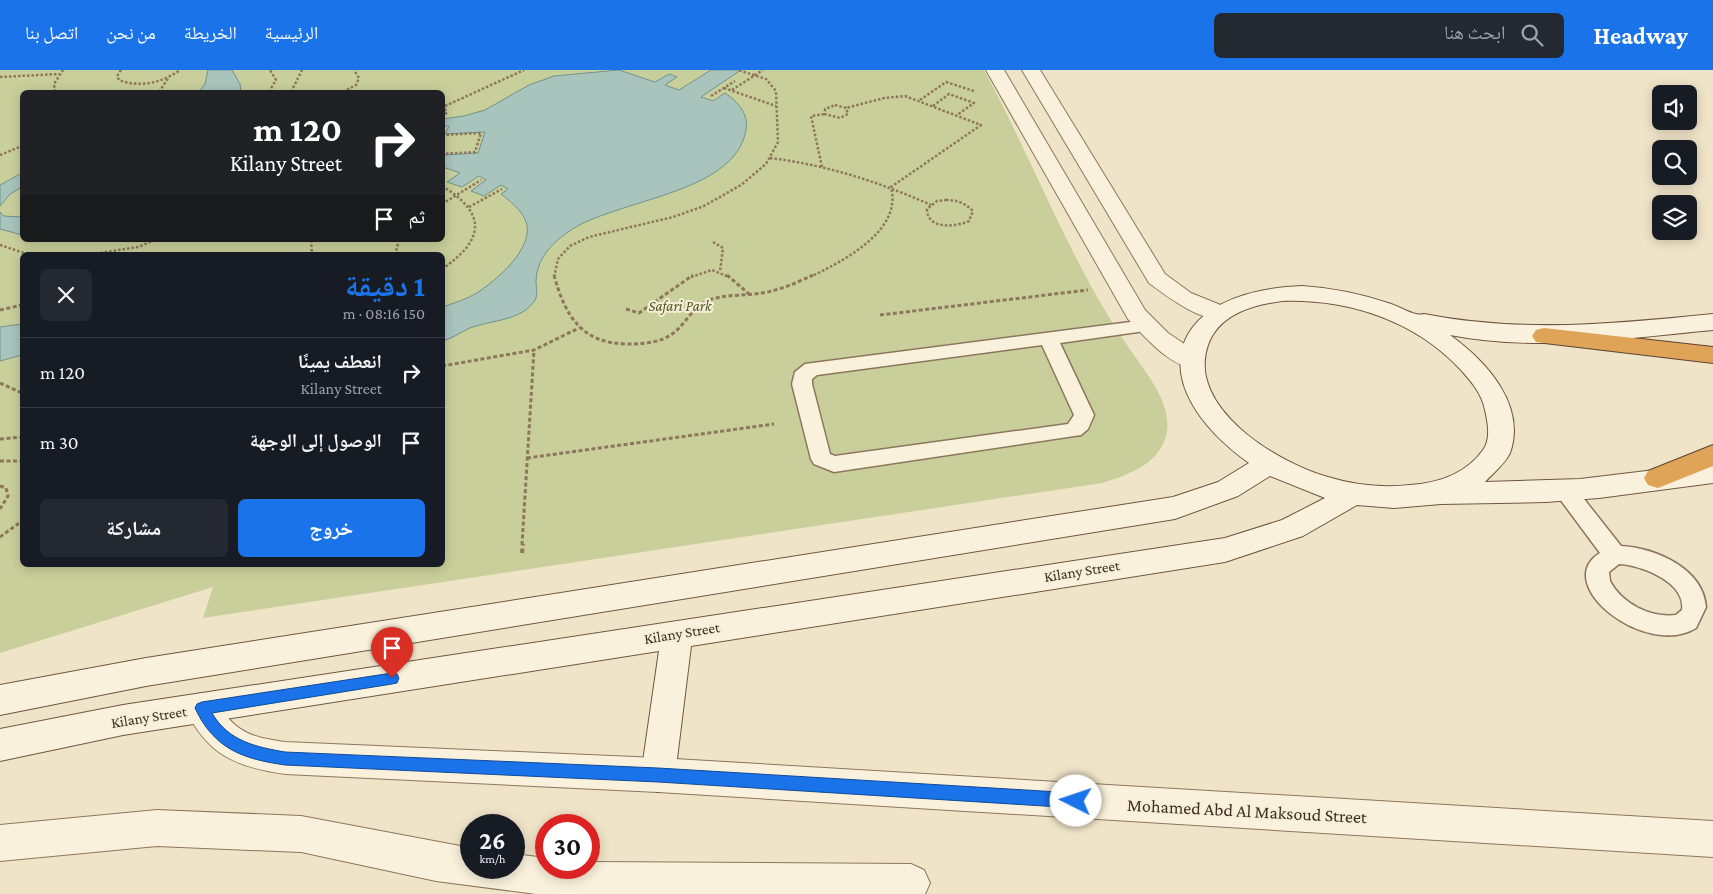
<!DOCTYPE html>
<html lang="ar">
<head>
<meta charset="utf-8">
<style>
	body { margin:0; font-family:"Crimson Pro","Noto Naskh Arabic",serif; background:#242831; color:#f1f3f6; direction:rtl; height:100vh; display:flex; flex-direction:column; font-size:19px; white-space:nowrap }
	* { box-sizing:border-box; margin:0 }
	p { font-size:16px; color:#9ea1a6 }
	.icon { flex:none; width:28px; height:28px; fill:none; stroke:currentColor; stroke-width:2; stroke-linecap:round; stroke-linejoin:round }
	.map { position:relative; flex:1; overflow:hidden; direction:ltr }
	.drawer { position:absolute; left:20px; top:182px; width:425px; height:315px; display:flex; flex-direction:column; background:#171b24; border-radius:8px; box-shadow:0 2px 12px #0003; direction:rtl }
	.drawer>* { flex:none }
	.hud { position:absolute; left:20px; top:20px; width:425px; height:152px; border-radius:8px; box-shadow:0 2px 12px #0003; direction:rtl; background:#202124; color:#fff; overflow:hidden }
	.buttons { position:absolute; left:1652px; top:15px; display:grid; gap:10px }
	.buttons a { display:grid; place-items:center; width:45px; height:45px; border-radius:8px; background:#171b24; box-shadow:0 2px 12px #0003; font-size:25px }
	.speed { position:absolute; left:460px; top:744px; display:flex; gap:10px; font-size:25px; font-weight:700; text-align:center }
	.speed>* { display:grid; place-content:center; width:65px; height:65px; border-radius:50%; background:#171b24; box-shadow:0 2px 12px #0003; line-height:1 }
	.speed small { font-size:12px; font-weight:400 }
	.speed .limit { border:8px solid #d22; background:#fff; color:#111 }
	.pin { position:absolute; display:grid; place-items:center; width:42px; height:42px; color:#fff; margin:-51px -21px; border-radius:50% 50% 50% 0; rotate:-45deg; box-shadow:0 0 5px #0007 }
	.pin .icon { rotate:45deg }
	.me { position:absolute; width:55px; margin:-28px; rotate:274deg; stroke-linejoin:round; filter:drop-shadow(0 0 4px #0008) }
	.turn { display:flex; align-items:center; gap:18px; height:105px; padding:0 20px; font-size:22px }
	.turn .icon { width:65px; height:65px; stroke-width:2.5 }
	.turn b { display:block; font-size:35px; line-height:42px }
	.then { display:flex; align-items:center; height:48px; padding:0 20px; background:#0003; gap:10px; font-size:19px }
	.round { display:grid; place-items:center; flex:none; width:52px; height:52px; border-radius:8px; background:#242831 }
	.overview { display:flex; align-items:center; justify-content:space-between; height:85px; padding:0 20px }
	h1 { font-size:30px; font-weight:700; line-height:38px; color:#1a73e8 }
	.button { display:flex; gap:10px; margin-top:auto; padding:10px 20px }
	.button a { flex:1; height:58px; border-radius:8px; background:#1a73e8; color:#fff; font-size:20px; font-weight:700; line-height:58px; text-align:center }
	.button a+a { background:#242831; color:#f1f3f6 }
	ul { padding:0; list-style:none }
	li { display:flex; align-items:center; gap:15px; height:70px; padding:0 20px; border-top:1px solid #363941 }
	li div { flex:1 }
	li b { display:block; font-size:19px }
	li em { font-style:normal }
	header { display:flex; align-items:center; gap:30px; box-sizing:border-box; height:70px; padding:0 25px; background:#1a73e8; color:#fff }
	header strong { font-size:24px }
	nav { display:flex; gap:28px; margin-inline-start:auto; font-size:18px }
	.search { width:350px; height:45px; background:#242831; display:flex; align-items:center; gap:12px; box-sizing:border-box; padding:0 18px; border-radius:8px; color:#9ea1a6; font-size:19px }
	.map>svg:first-child { display:block }
	.green { fill:#c9cf9b; fill-rule:evenodd }
	.water { fill:#a9c4bc; stroke:#6f938a }
	.lines { fill:none; stroke-linecap:round; stroke-linejoin:round }
	.lane-casing { stroke:#8d765c; stroke-width:3 }
	.street-casing { stroke:#8d765c; stroke-width:2 }
	.secondary-casing { stroke:#6f573f; stroke-width:2 }
	.highway-casing { stroke:#5b4430; stroke-width:2 }
	.path-far2 { stroke:#8d765c; stroke-width:2.5; stroke-dasharray:2.5 2; stroke-linecap:butt }
	.path-far1 { stroke:#8d765c; stroke-width:3; stroke-dasharray:4 2.5; stroke-linecap:butt }
	.path { stroke:#8d765c; stroke-width:4; stroke-dasharray:4.5 3; stroke-linecap:butt }
	.lane { fill:#faf1dc; fill-rule:evenodd }
	.street { fill:#faf1dc; fill-rule:evenodd }
	.secondary { fill:#faf1dc; fill-rule:evenodd }
	.highway { fill:#e0a458; fill-rule:evenodd }
	.route { fill:#1a73e8; stroke:#114b97 }
	.labels { text-anchor:middle; dominant-baseline:central; stroke-width:4; stroke-linejoin:round; paint-order:stroke }
	.park-label { font-size:15px; font-style:italic; fill:#4d5a26; stroke:#f7eed8 }
	.street-label { font-size:15px; fill:#3d2e20; stroke:#f7eed8 }
	.near-street-label { font-size:18px; fill:#3d2e20; stroke:#f7eed8 }
</style>
</head>
<body>
<header>
<strong>Headway</strong>
<div class="search"><svg class="icon" aria-label="search" viewBox="0 0 24 24"><circle cx="10" cy="10" r="6"/><path d="M15 15l6 6"/></svg>ابحث هنا</div>
<nav><a>الرئيسية</a><a>الخريطة</a><a>من نحن</a><a>اتصل بنا</a></nav>
</header>
<div class="map">
<svg width="1713" height="824" viewBox="0 0 1713 824">
	<rect width="100%" height="100%" fill="#f0e4c8"/>
	<!-- green -->
	<path class="green" d="M0,0H984C1033,90 1068,187 1125,272C1141,297 1172,330 1167,362C1161,394 1128,405 1102,413L203,548L213,517L0,583ZM22,22H442V170H22ZM22,185H442V495H22Z"/>
	<!-- water -->
	<path class="water" d="M208,0H232L240,14L241,22H199L205,14Z
		M619,0L655,12L669,4L677,7L665,15L679,20L711,0H741L701,27L713,31L725,23C738,32 749,44 746,60C735,125 614,129 568,162C550,175 537,189 536,211C536,217 538,225 535,230C522,251 491,250 470,258C461,262 453,268 443,271V237C453,233 465,230 475,224C495,212 538,176 525,149C520,139 510,131 501,124L508,119L501,115L484,126L471,121L486,110L479,106L462,117L447,112L460,103L443,97V85L478,83L485,62L445,64L449,56H443V49L464,46L485,40L529,15L554,6Z
		M22,103V117L10,124L0,136V115Z
		M0,142L4,146L22,147V165L0,159Z
		M22,254V285L0,291V257Z"/>
	<g class="lines">
		<!-- lane casing -->
		<g class="lane-casing">
			<path id="lane" d="M1146,250L1152,252L1155,256L1152,260L1060,273L1094,345L1088,359L1081,365L834,402L814,394L811,389L792,314L795,302L805,294ZM1042,275L1074,345L1068,354L835,386L830,384L812,314V309L817,305Z
				M1565,413L1573,415L1621,476C1655,478 1703,498 1706,537L1696,558C1646,589 1550,514 1600,483L1554,421L1557,415ZM1619,494C1641,495 1686,512 1682,540L1676,545C1651,548 1622,534 1610,511L1609,502Z"/>
		</g>
		<!-- street casing -->
		<g class="street-casing">
			<path id="street" d="M986,0H1004L1145,240L1168,263L1201,285L1204,291L1201,297C1176,304 1144,266 1128,249Z
				M1022,0H1040L1165,204L1191,223L1228,238L1232,243L1228,248C1204,255 1168,227 1149,213Z
				M202,623C218,629 218,637 229,649C244,666 263,669 285,672L658,688L1713,751V787L658,722L285,704C236,697 207,685 185,638L190,627Z
				M157,740L301,746L471,778V798H514V784L546,788V798H589V792L911,794L924,800L930,813L925,824H536L436,811L301,782L157,776L0,791V755Z"/>
		</g>
		<!-- secondary casing -->
		<g class="secondary-casing">
			<path id="secondary" d="M1302,216C1333,218 1362,224 1391,234C1401,237 1415,247 1424,244C1522,263 1614,254 1713,244V260C1627,268 1536,282 1450,265C1486,291 1527,335 1510,383C1505,394 1493,403 1485,412L1580,409L1713,393V413L1599,428L1546,432L1441,434L1394,438L1357,435L1303,466L1225,492L691,576L675,705L670,717L658,722L646,717L641,705L659,581L123,665L0,691V659L123,635L1225,468L1282,450L1325,428L1270,406L1238,426L1175,449L146,616L0,645V615L146,588L1173,427L1218,412L1249,393C1138,313 1166,221 1302,216ZM1282,231C1348,229 1414,250 1460,299C1471,311 1482,324 1485,340C1488,353 1491,369 1483,380C1466,404 1438,413 1410,415C1383,418 1354,415 1328,407C1278,393 1186,338 1208,275C1219,244 1253,235 1282,231Z"/>
		</g>
		<!-- highway casing -->
		<g class="highway-casing">
			<path id="highway" d="M1544,258L1713,277V293L1536,272L1532,266L1536,260Z
				M1713,375V396L1658,418L1648,415L1644,408L1648,401Z"/>
		</g>
		<!-- path-far2 -->
		<path class="path-far2" d="M121,0L117,6L119,10C140,18 162,13 180,0
			M0,7L59,4
			M724,18L776,36
			M732,20L763,0
			M55,22L54,14L63,0
			M159,22L169,7
			M269,22L276,10L270,0
			M291,22L302,0
			M343,22L356,15L359,8L354,0
			M711,26L735,11
			M920,30L946,12L974,21
			M442,35L447,42L442,48
			M835,35L846,38L848,44L840,48L825,44V39Z
			M445,36L524,0
			M933,36L949,24L974,33L957,45
			M442,65L481,63L475,82L442,84
			M0,85L22,76
			M770,88C827,95 879,112 931,135
			M822,97L811,46L825,44
			M442,116C487,143 485,170 442,199
			M946,130C957,130 965,133 973,141L969,151C956,157 927,160 927,139L937,131Z
			M442,134L481,110
			M469,137L502,119
			M311,170L312,185
			M713,172L723,178L720,201
			M0,175L30,185
			M87,185L138,177L155,170
			M395,185L399,170
			M554,207L558,189L570,176L589,167L673,147L704,136L741,115L766,94L778,72L776,21L766,9L738,0
			M691,207L712,200L729,207
			M810,207C843,191 903,161 891,117L981,55L905,26L884,28L846,38"/>
		<!-- path-far1 -->
		<path class="path-far1" d="M554,205C565,246 582,274 628,274C642,274 657,273 669,266C685,257 691,237 709,230C726,224 745,226 762,223C780,220 796,213 813,205
			M727,205L749,224
			M626,239L639,243L693,205
			M0,240L22,235
			M880,245L1088,220
			M442,296L534,280L579,258
			M0,313L22,323
			M0,369L22,367
			M527,388L774,354
			M0,391H22
			M0,416L6,418L8,426L0,439
			M0,467L22,451
			M522,475L534,280"/>
		<!-- path -->
		<path class="path" d="M522,483L523,474"/>
		<!-- lane -->
		<use href="#lane" class="lane"/>
		<!-- street -->
		<use href="#street" class="street"/>
		<!-- secondary -->
		<use href="#secondary" class="secondary"/>
		<!-- highway -->
		<use href="#highway" class="highway"/>
	</g>
	<!-- route -->
	<path class="route" d="M392,603L397,604L399,608L397,613L392,614L212,643C228,671 256,677 285,682L658,698L1076,723L1081,726L1083,731L1081,736L1076,738L658,712L285,695C243,689 214,679 195,638L197,634L202,632Z"/>
	<g class="labels">
		<!-- park labels -->
		<g class="park-label">
			<text x="680" y="236">Safari Park</text>
		</g>
		<!-- street labels -->
		<g class="street-label">
			<text transform="translate(1082 501) rotate(-9)">Kilany Street</text>
			<text transform="translate(682 563) rotate(-9)">Kilany Street</text>
			<text transform="translate(149 647) rotate(-9)">Kilany Street</text>
		</g>
		<!-- near-street labels -->
		<g class="near-street-label">
			<text transform="translate(1247 741) rotate(3)">Mohamed Abd Al Maksoud Street</text>
		</g>
	</g>
</svg>
<div class="buttons">
<a><svg class="icon" aria-label="sound" viewBox="0 0 24 24"><path d="M4 9h4l5-4v14l-5-4H4zM17 9q2 3 0 6"/></svg></a>
<a><svg class="icon" aria-label="search" viewBox="0 0 24 24"><circle cx="10" cy="10" r="6"/><path d="M15 15l6 6"/></svg></a>
<a><svg class="icon" aria-label="layers" viewBox="0 0 24 24"><path d="M12 4l9 5-9 5-9-5zM3 14l9 5 9-5"/></svg></a>
</div>
<div class="speed"><div>26<small>km/h</small></div><div class="limit">30</div></div>
<div class="pin" style="left:392px;top:608px;background:#d93025"><svg class="icon" aria-label="arrive" viewBox="0 0 24 24"><path d="M6 21V4h12l-3 4 3 4H6"/></svg></div>
<svg class="me" style="left:1076px;top:731px" viewBox="-20 -20 40 40"><circle r="19" fill="#fff"/><path d="M0-13L10 11 0 6-10 11z" fill="#1a73e8"/></svg>
<div class="hud">
<div class="turn"><svg class="icon" aria-label="right" viewBox="0 0 24 24"><path d="M7 20v-9h11M14 6l5 5-5 5"/></svg><div><b>120 m</b>Kilany Street</div></div>
<div class="then">ثم<svg class="icon" aria-label="arrive" viewBox="0 0 24 24"><path d="M6 21V4h12l-3 4 3 4H6"/></svg></div>
</div>
<section class="drawer">
<div class="overview"><div><h1>1 دقيقة</h1><p>150 m · 08:16</p></div><a class="round"><svg class="icon" aria-label="close" viewBox="0 0 24 24"><path d="M6 6l12 12M18 6L6 18"/></svg></a></div>
<ul>
<li><svg class="icon" aria-label="right" viewBox="0 0 24 24"><path d="M7 20v-9h11M14 6l5 5-5 5"/></svg><div><b>انعطف يمينًا</b><p>Kilany Street</p></div><em>120 m</em></li>
<li><svg class="icon" aria-label="arrive" viewBox="0 0 24 24"><path d="M6 21V4h12l-3 4 3 4H6"/></svg><div><b>الوصول إلى الوجهة</b></div><em>30 m</em></li>
</ul>
<div class="button"><a>خروج</a><a>مشاركة</a></div>
</section>
</div>
</body>
</html>
